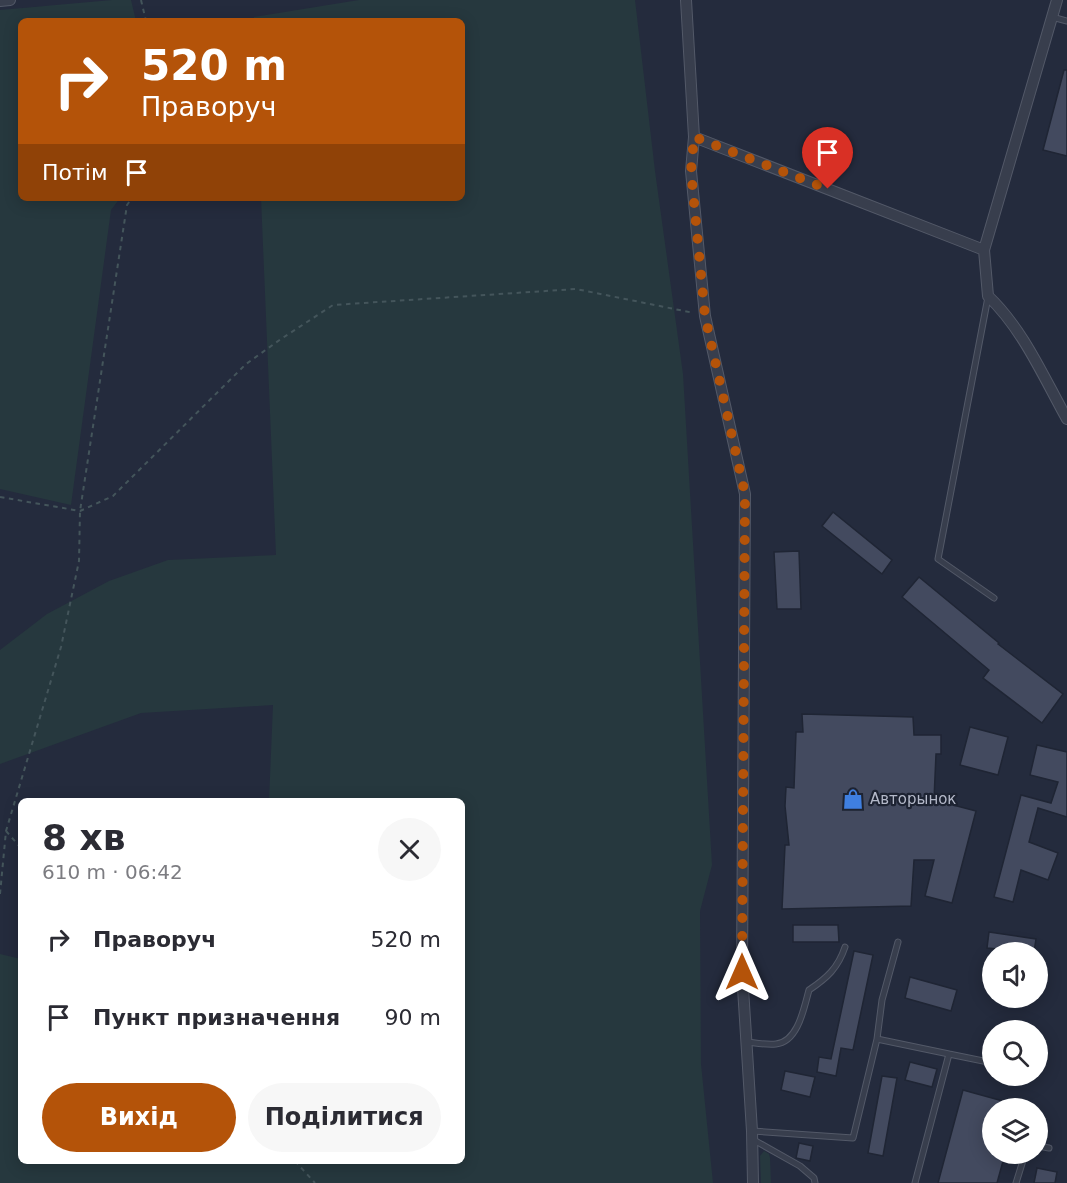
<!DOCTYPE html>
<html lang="uk">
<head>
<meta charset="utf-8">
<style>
	body { margin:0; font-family:"DejaVu Sans",sans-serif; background:#f7f7f7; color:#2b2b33; height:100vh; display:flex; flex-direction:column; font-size:22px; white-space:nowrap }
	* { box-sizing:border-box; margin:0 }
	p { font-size:20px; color:#7c7c81 }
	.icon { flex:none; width:33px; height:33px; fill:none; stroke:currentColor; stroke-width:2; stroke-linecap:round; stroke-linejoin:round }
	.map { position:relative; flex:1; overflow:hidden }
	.drawer { position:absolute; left:18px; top:798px; width:447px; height:366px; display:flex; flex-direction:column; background:#fff; border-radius:9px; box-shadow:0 3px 15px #0003 }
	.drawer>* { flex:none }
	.banner { position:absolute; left:18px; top:18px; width:447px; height:183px; border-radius:9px; box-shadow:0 3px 15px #0003; background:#b45309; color:#fff; overflow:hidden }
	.fabs { position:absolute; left:982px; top:942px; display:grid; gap:12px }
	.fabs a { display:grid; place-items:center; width:66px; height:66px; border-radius:50%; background:#fff; box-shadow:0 3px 15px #0003; font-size:30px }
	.pin { position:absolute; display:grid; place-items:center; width:51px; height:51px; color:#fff; margin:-62px -26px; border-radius:50% 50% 50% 0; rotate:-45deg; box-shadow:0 0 6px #0007 }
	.pin .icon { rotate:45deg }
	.me { position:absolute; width:66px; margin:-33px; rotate:0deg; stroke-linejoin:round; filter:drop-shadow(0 0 4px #0008) }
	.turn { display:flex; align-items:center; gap:21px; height:126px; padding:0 24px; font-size:27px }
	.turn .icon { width:78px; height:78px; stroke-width:2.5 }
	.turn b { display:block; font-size:42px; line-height:51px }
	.then { display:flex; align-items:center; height:57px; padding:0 24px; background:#0003; gap:12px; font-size:22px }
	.round { display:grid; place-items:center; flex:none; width:63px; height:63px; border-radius:32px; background:#f7f7f7 }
	.overview { display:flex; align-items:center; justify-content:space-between; height:102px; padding:0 24px }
	h1 { font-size:36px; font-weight:700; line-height:45px }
	.action { display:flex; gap:12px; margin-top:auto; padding:12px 24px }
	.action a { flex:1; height:69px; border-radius:36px; background:#b45309; color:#fff; font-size:24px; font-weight:700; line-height:69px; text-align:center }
	.action a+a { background:#f7f7f7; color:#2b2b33 }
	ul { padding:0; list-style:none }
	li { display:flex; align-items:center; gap:18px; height:78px; padding:0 24px }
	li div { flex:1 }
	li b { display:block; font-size:22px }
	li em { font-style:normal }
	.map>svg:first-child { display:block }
	.green { fill:#26383e }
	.building { fill:#434a5f; stroke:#1f2534; stroke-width:1.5 }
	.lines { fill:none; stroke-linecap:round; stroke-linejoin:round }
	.service-casing { stroke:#535968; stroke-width:7 }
	.minor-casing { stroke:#535968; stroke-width:12 }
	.path { stroke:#44555b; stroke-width:2; stroke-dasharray:4.5 4.5; stroke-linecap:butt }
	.service { stroke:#383e4d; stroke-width:5 }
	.minor { stroke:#383e4d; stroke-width:10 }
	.route { stroke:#b45309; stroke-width:10; stroke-dasharray:0 18 }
	.labels { text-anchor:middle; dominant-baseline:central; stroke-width:4.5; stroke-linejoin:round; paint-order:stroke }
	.poi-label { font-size:15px; fill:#b4b9c9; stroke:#1d2332; text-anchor:start }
</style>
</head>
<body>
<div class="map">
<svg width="1067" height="1183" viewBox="0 0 1067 1183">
	<rect width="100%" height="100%" fill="#242b3d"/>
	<!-- green -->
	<path class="green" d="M112,0H131L136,21H21V198H120L111,210L71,505L0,489V10Z
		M359,0H635L655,171L683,374L712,865L700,911L701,1064L713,1183H0V954L21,959V1161H462V801H269L273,705L141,713L0,764V650L47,614L109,581L168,560L276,555L261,198H462V21H254V17Z
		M764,1151L769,1154L770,1158L771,1183H761L760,1156Z"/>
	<!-- building -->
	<path class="building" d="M1064,70H1067V156L1043,150Z
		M833,512L892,560L882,574L822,526Z
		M799,551L801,609H777L774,552Z
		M919,577L999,643L998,644L1063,694L1042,723L983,678L989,670L902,597Z
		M802,714L913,717L914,735H941V754H936L934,800L976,811L952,903L925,896L934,860H914L911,906L782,909L785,845H789L785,806L786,787L794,788L796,732H803Z
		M970,727L1008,737L998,775L960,765Z
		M1037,745L1067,752V817L1038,808L1029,842L1058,853L1048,880L1021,870L1013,902L994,897L1021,795L1051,803L1058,782L1030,775Z
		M793,925H838L839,942H793Z
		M989,932L1036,939L1034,952L987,948Z
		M854,951L873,955L853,1050L841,1048L836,1076L817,1072L819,1057L831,1059Z
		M910,977L957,990L951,1011L905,998Z
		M910,1062L937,1069L932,1087L905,1080Z
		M785,1071L815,1077L810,1097L781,1090Z
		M882,1076L897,1078L883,1156L868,1153Z
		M963,1090L1021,1106V1108H993V1154H1005L997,1183H938Z
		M799,1143L813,1146L810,1161L796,1158Z
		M1037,1168L1057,1172L1055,1183H1034Z"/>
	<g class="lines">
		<!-- service casing -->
		<g class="service-casing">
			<path id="service" d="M1052,17L1067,21
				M988,297L938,559L994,598
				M1014,1030L1015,1025
				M877,1039L882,1000L898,942
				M747,1042C756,1043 766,1045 776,1044C798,1042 804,1008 809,990C827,978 838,968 845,947
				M752,1131L853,1138L877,1039L949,1054
				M752,1139L800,1166L814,1178L815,1183
				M1038,1146L1049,1148
				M915,1183L949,1054L993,1063
				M1016,1183L1025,1154"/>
		</g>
		<!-- minor casing -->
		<g class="minor-casing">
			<path id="minor" d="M686,0L694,137L691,171L705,316L745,494L742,972L752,1131L753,1183
				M1057,0L984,250L988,296C1023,329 1044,378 1067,419
				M0,1L10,0
				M694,137L984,250"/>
		</g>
		<!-- path -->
		<path class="path" d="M141,0L146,21
			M0,497L80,511L113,496L246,364L281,339L333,305L576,289L694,313
			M6,831L21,848
			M0,894L6,831L61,647L79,561L80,511L127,205L132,198
			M295,1161L315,1183"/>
		<!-- service -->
		<use href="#service" class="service"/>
		<!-- minor -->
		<use href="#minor" class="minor"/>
	</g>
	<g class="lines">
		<!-- route -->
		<path class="route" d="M742,972L745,494L705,316L691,171L694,137L828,189"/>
	</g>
	<!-- icons -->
	<defs>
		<g id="shop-bare" transform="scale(1.62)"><path d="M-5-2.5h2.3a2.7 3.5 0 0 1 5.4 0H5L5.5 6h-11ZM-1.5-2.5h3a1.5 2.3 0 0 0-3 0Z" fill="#3f7fe0" stroke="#1d2332" stroke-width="2.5" paint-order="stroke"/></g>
	</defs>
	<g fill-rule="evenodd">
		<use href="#shop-bare" x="853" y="799"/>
	</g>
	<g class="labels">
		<!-- poi labels -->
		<g class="poi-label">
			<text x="870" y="799">Авторынок</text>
		</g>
	</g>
</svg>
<div class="fabs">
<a><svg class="icon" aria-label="sound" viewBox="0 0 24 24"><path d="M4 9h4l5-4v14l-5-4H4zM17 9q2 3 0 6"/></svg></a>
<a><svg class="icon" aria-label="search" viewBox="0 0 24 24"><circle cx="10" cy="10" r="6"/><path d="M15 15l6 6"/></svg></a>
<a><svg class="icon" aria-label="layers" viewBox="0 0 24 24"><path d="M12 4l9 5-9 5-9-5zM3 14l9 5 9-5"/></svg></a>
</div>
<div class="pin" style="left:828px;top:189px;background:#d93025"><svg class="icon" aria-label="arrive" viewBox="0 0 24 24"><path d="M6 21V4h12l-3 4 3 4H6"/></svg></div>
<svg class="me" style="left:742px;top:972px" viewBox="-20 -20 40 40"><path d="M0-17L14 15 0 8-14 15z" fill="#b45309" stroke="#fff" stroke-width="4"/></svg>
<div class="banner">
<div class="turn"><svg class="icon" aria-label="right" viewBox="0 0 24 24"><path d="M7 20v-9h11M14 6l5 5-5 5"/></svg><div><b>520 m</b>Праворуч</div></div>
<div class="then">Потім<svg class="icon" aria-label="arrive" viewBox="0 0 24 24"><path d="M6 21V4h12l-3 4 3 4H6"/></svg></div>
</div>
<section class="drawer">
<div class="overview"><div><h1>8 хв</h1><p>610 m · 06:42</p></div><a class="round"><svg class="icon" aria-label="close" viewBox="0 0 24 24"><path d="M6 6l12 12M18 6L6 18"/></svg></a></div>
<ul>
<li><svg class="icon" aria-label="right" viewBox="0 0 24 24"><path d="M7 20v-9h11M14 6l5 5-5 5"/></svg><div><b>Праворуч</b></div><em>520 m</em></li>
<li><svg class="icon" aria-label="arrive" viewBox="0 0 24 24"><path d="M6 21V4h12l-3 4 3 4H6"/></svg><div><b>Пункт призначення</b></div><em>90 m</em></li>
</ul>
<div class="action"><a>Вихід</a><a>Поділитися</a></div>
</section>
</div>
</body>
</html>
